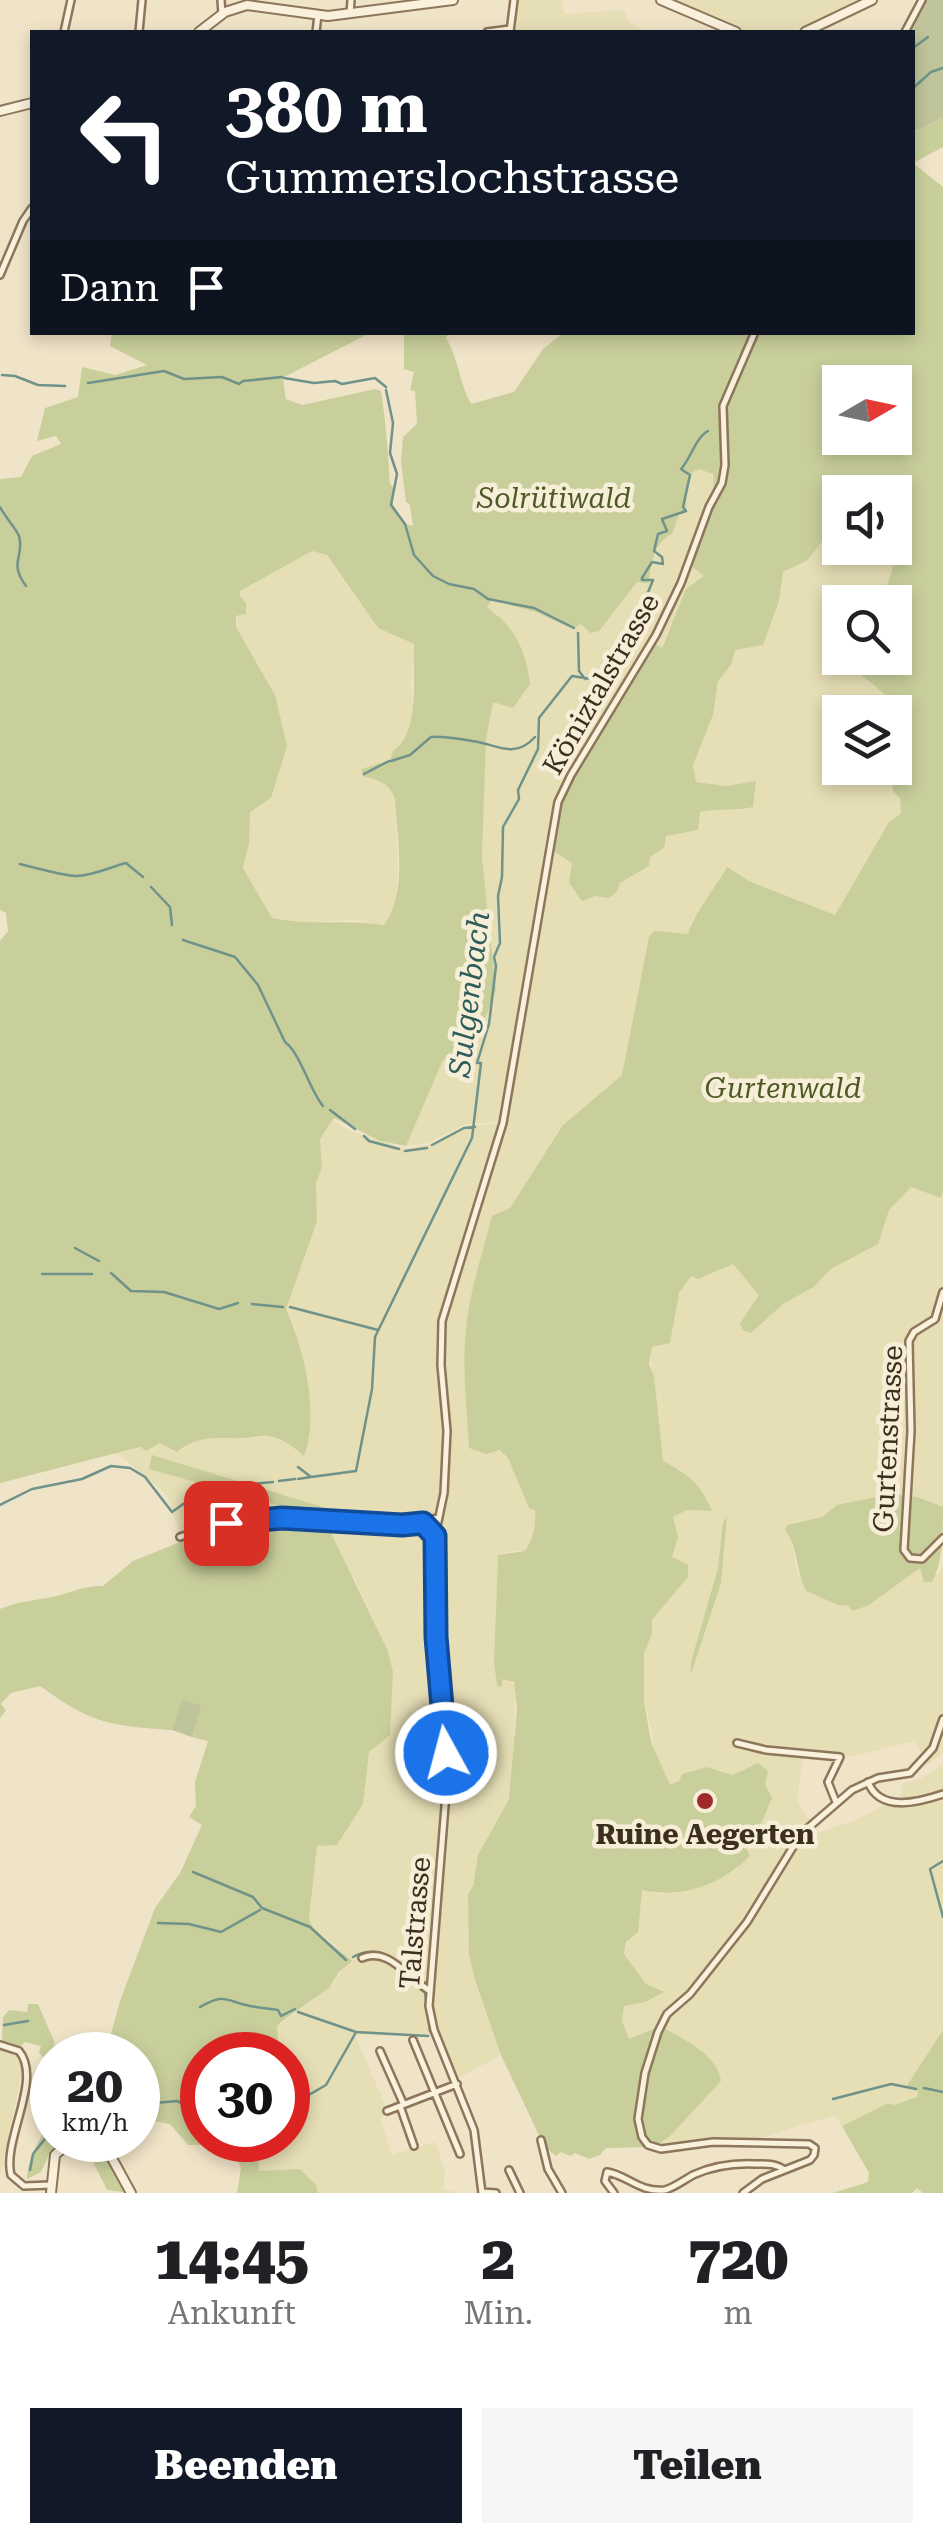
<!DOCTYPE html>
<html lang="de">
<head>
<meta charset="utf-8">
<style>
	body { margin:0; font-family:"Roboto Serif",serif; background:#f6f6f6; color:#202124; height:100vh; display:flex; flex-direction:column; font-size:38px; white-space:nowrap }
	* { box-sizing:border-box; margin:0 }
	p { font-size:32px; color:#757577 }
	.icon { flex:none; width:55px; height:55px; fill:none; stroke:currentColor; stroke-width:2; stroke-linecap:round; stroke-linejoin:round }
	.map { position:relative; height:2193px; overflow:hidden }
	.panel { display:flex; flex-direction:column; background:#fff; flex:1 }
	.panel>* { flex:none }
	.guide { position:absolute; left:30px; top:30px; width:885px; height:305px; border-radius:0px; box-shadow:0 5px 15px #0003; background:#111827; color:#fff; overflow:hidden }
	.needle { width:65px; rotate:81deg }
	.controls { position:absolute; left:822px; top:365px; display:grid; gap:20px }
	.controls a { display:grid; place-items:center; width:90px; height:90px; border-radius:0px; background:#fff; box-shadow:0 5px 15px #0003; font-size:50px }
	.speed { position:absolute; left:30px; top:2032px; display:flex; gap:20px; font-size:50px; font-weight:700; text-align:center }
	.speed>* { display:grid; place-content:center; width:130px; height:130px; border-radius:50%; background:#fff; box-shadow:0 5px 15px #0003; line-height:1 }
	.speed small { font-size:25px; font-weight:400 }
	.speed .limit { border:15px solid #d22; background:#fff; color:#111 }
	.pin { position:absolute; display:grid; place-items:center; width:85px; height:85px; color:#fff; margin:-42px; border-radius:20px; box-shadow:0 5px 15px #0006 }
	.me { position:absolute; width:110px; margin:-55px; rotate:353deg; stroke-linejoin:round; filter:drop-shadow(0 0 8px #0008) }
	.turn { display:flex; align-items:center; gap:35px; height:210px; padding:0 30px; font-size:45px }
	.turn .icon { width:130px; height:130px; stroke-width:2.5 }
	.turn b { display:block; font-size:70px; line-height:85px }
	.then { display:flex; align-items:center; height:95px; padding:0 30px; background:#0003; gap:20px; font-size:38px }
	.eta { display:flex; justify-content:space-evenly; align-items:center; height:170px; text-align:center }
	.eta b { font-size:60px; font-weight:800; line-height:70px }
	.primary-button { display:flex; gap:20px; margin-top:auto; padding:20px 30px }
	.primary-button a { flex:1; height:115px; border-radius:0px; background:#111827; color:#fff; font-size:40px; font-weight:800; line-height:115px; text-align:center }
	.primary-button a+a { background:#f6f6f6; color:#202124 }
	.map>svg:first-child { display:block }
	.farmland { fill:#e6deb5 }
	.green { fill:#c9cf9b; fill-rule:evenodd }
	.cemetery { fill:#bfc49a }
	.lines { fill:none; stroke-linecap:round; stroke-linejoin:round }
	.stream { stroke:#6f938a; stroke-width:2.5 }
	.minor-casing { stroke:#8d765c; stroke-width:10 }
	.tertiary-casing { stroke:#8d765c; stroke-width:12 }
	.minor { stroke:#faf1dc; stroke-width:5 }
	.tertiary { stroke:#faf1dc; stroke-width:8 }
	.route-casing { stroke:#114b97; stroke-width:25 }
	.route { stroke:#1a73e8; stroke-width:18 }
	.poi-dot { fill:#9e2a2b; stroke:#f7eed8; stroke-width:4 }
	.labels { text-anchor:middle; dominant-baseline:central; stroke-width:9; stroke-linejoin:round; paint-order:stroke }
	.park-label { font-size:28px; font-style:italic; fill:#4d5a26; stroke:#f7eed8 }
	.street-label { font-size:28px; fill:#3d2e20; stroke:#f7eed8 }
	.poi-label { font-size:28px; font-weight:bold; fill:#3d2e20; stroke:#f7eed8 }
	.water-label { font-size:30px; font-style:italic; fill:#2f5d5a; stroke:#f7eed8 }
</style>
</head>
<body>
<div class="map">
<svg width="943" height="2193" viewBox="0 0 943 2193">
	<rect width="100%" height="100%" fill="#f0e4c8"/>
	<!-- farmland -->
	<path class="farmland" d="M508,0H562L564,14L624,10L629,22L647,32H506Z
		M661,0H863L822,22L781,32H734Z
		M699,469L712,472L715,484L710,497L704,576L669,628L661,648L555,852L572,863V873L595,896L609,898L620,883L648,866L650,857L665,836L700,812L723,807H753L756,781L726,786L696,782L693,765L713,715L718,681L731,665L735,650L779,601L783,572L808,560L826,536L840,532V548H873L893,567L881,602H840V658H865L862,676L894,700L901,723L895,743V712H840V768H890L893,791L900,798L902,813L888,823L835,915L749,881L727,868L691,923L688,934L649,937L622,1075L563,1125L510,1208L492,1216L466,1329L468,1430L508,1458L529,1507L535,1510L536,1519L530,1543L525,1551H511L498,1556L494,1663L497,1686L501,1679L510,1678L516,1688L512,1775L509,1799L487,1838L470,1891L475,1980L501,2055L460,2077L457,2071L453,2072L438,2037L355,2035L388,2112L380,2117L392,2155L435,2142L445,2171L443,2189L459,2193H318L316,2185L259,2171L257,2140H288V2055H272L277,2027L329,1988L347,1964L337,1946L314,1930L309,1919L317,1845H337L363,1804L369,1752L390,1734L393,1672L388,1651L356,1581L310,1524L207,1531L182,1540L167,1495L117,1453L160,1443L185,1444L208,1437L252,1438L266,1435L290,1444L303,1455L296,1331L285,1309L317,1221L316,1183L322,1168L320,1139L333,1120L348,1130L405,1149L432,1144L470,1125L498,1124L501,1128L503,1119L498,1122L466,1124L428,1143L406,1146L443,1059L496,991L482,857L486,740L493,701L499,615L486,607L491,600H497L536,612L571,629L581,624L605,621L650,566L665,538L672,534L680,512H686L687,484L693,472Z
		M312,551L326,555L378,628L414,644L411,685L414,716L403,744L390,760L363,776L379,779L393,791L395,799L398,867L396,909L384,925L353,920L297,923L271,918L243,868L249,843L250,812L275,695L236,627L240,591Z
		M911,1187L941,1198L943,1192V1507L903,1495L837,1505L822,1517L790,1524L785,1530L790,1536L797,1571L806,1591L838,1605L849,1606L853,1611L869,1605L920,1567L938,1575L943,1565V1753L927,1765L915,1741L854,1756L804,1748L797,1800L818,1833L858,1819L900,1796L903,1783L920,1779L943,1764V2030L906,2087L919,2091L917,2097L894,2105L888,2103L842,2126L835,2115L747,2142L655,2147L670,2136L721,2081L662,2026L629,2039L621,2021L624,2006L646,1984L624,1954L642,1890L660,1894L726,1875L737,1869L746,1850L733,1775L722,1770L699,1769L682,1774L679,1781L670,1786L651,1742L653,1735L644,1701V1653L652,1634V1620L688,1577L672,1557V1517L687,1510L711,1511L682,1470L663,1462L650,1354L651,1347L661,1346L683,1284L691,1276L698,1279L732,1264L760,1295L783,1304L814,1287L831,1269L878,1244L889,1209Z
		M4,2047L19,2053L23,2064L0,2178V2048Z"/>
	<!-- green -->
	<path class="green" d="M943,117V147L913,163L943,187V1192L941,1198L911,1187L889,1210L878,1244L831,1269L814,1287L783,1304L751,1333L743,1330L740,1323L759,1295L733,1264L698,1279L691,1276L679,1293L670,1343L652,1347L649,1364L654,1376L663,1461C689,1474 701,1485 712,1511L687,1510L673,1517L678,1537L672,1557L688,1565V1577L652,1620V1634L644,1653V1701L651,1742L670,1785L679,1781L682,1774L707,1767L733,1775L758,1763L768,1771L765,1785L772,1798L755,1838L745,1845L750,1856C721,1885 682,1899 642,1890L638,1932L626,1942L624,1954L646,1984L664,1992L645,2002L624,2006L622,2021L629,2039L658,2027L650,2038L654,2039L661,2026C682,2039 718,2054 721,2081L670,2136L655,2147L606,2148L600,2155L589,2159L575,2153L570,2156L561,2152L556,2156L544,2146L501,2055L475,1980L469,1954L468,1894L473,1886L478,1855L509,1799L517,1708L514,1682L502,1679V1687L497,1686L494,1663L498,1555L525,1551C533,1540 536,1524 535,1510L529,1508L508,1458L499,1450L487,1454L469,1448C467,1409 462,1369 466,1330C469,1292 483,1253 492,1216L510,1208L563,1125L622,1075L649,937L654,931L688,934C692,917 717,885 727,867L749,881L835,915L889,822L901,813L900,798L893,791L890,768H895C895,711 914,715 862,676L865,658H895V602H881L893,567L873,548H895V492H840V532L826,536L808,560L783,572L779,601L763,645L735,650L731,665L718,681L713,715L693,765L696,782L726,786L756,781L753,807C734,811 719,808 700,812L698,830L666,836L664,848L650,857L649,866L620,883L617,891L609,898L595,896L582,901L569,883L572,863L555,852C541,799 623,690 652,642L662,648L686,589L704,576L689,564C697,539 717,500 713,474L699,469L693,472L687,484L686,512H680L672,534C655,542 650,565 649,583L637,582L599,631L590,633L581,624L572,629L536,612L491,600L487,607C515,627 526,650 530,684L513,708L493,702L486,740L482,857L496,990L470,1058L443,1060L406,1146L380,1141L334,1118L320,1139L322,1168L316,1183L317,1221L286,1309C304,1350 320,1413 304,1456C294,1447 283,1439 269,1436C262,1434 253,1438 245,1438C220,1439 197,1434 177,1452L160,1443L146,1451L140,1447L0,1483V941L8,931L6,913L0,910V479L21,477L32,456L61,444L56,436L37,441L45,408L78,397L82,367L115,375L147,365L110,346L112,333H370L286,376L283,379L286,399L302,405L375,389L381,391C386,423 388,453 390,484L395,489L392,503L404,523L413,526L410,505L406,502L401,461L403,437L417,424L415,391L410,390L414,372L404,369V333H449L446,338C459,360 459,382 471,404L514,392L543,349L563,333L912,332L913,130L921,129ZM840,382H895V438H840ZM312,551L327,555L378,628L414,644C412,676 421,733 393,751L390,760L362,769V776C377,779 390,783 395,799C397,839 408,892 384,925C346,919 309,926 272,918L243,868L249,843L250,812L271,798L287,746L275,695L236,627V616L246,614V603L240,596V591Z
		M152,1455L326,1508L324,1518L149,1469Z
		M891,1494L917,1497L943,1507C943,1532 943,1563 932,1582H924L920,1568L869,1605L853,1611L848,1606L838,1605L806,1591C796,1572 798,1546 785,1530L787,1525L822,1517L837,1505Z
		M727,1516L721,1583L691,1674V1662L718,1568L723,1523Z
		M310,1524L331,1533L388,1651L393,1672L390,1735L369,1752L363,1804L337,1845L317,1846L309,1919L314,1930L352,1961L339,1972L329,1988L281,2022L277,2027L278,2043L273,2045L272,2055H202V2140H257L259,2171L300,2169L316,2185L318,2193H237L241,2168L238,2160L205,2145H188L170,2124L138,2118V2097L152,2084L145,2083L138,2072V2055H113L107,2049L120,2001L155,1908L180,1873L202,1825L189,1817L196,1806L195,1782L208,1741L192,1737L202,1706L182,1700L172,1730C109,1726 91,1723 40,1686L11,1693L1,1704L6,1710L0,1718V1609C17,1602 29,1601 47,1598C66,1595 83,1585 103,1586L133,1561L207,1531Z
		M28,2004H38L55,2043L53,2045L67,2050L68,2055H52V2140H65L48,2157L41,2172L27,2179C28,2151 45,2137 52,2110L49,2106L50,2067L39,2052L41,2046L25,2042L19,2048L2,2041L3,2017L9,2010L27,2012Z
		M943,2030V2193H923L917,2188L912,2193H833L868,2182L869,2173L842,2126L888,2103L894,2105L917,2097L918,2091L906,2087Z
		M81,2141L102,2147L130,2193L107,2190L87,2150L67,2148L69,2144Z"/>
	<!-- cemetery -->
	<path class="cemetery" d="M925,0H943V117L921,129L913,130L912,32H908Z
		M182,1699L202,1706L192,1737L172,1730Z"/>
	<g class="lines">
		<!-- stream -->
		<path class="stream" d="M913,48L928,37
			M912,89L931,72L943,68
			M2,375L15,376L38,385L65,386
			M284,378L314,383L335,381L342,384L375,378L386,387
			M88,383L164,371L184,379L222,377L239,384L243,381L282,377
			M386,390L393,423L390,453L397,474L391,505L405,524L414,555L433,576L449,584L474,589L488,599L534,608L574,628
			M729,399L759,332
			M0,507C5,517 15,527 19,536C25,556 8,562 26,586
			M578,633L579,671L585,679
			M613,664L636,622L653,580H642V578L652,562L663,564L662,557L654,551L658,534L667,531L662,519L686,511L683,507L690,475L681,469C691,458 696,437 708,431
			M391,761L410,755L431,737C445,736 458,739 472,741C497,744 514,760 535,737
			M364,774L389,761
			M20,864C32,867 65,876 76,876C93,876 110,867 126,863L143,877
			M151,887L170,907L172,925
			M183,940L235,957L258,985L285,1042C301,1054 309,1089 323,1106
			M330,1110L355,1129
			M364,1136L369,1141L399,1149
			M432,1145L464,1128L475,1127
			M405,1151L427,1148
			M75,1248L99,1261
			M111,1273L131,1291L164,1292L219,1309L238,1303
			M42,1274H92
			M252,1304L283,1307
			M290,1307L378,1330
			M298,1467L311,1477L356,1471L372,1389L375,1337L472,1138L481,1063H477L489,1024L496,966L494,957L500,943L498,896L502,877L503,827L519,799L518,790L538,749L539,718L572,676L591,679L608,675L611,668
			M298,1479L311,1477
			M279,1481L295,1479
			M0,1505L32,1489L82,1479L111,1466L130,1468L145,1477L172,1512L206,1488L273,1482
			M943,1861L930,1869L943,1917
			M193,1872L253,1897L262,1908L310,1927L346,1960
			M158,1923L189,1924L221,1932L260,1910
			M353,1957C368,1949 383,1950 397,1962
			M425,1992L430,2031
			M200,2007C223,1994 223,1999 246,2005C256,2008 268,2008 278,2010L281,2016L295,2009
			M298,2012L356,2032L428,2036
			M4,2025L28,2021
			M924,2088L943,2092
			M833,2099L891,2084L916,2089
			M155,2103L177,2101L202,2112
			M138,2106L149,2103
			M288,2107L326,2085L355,2034
			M30,2170L33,2154L52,2130"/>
		<!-- minor casing -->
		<g class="minor-casing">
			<path id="minor" d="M221,0L222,14
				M350,14L351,0
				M64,32L71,0
				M139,32L142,0
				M316,32L318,15
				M487,32L510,29
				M510,32L514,0
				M905,32L922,0
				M0,275L23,221L32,208
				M943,1292L935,1319L914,1332L909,1341L911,1431L904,1550L910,1558L922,1559L943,1538
				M180,1537C239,1515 294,1520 355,1520C385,1520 409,1529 439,1517
				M737,1743L766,1750L840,1757L828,1782L836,1802
				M868,1782C880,1813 919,1802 943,1794
				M362,1958C388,1946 409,1979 430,1991
				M413,2040L460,2154
				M0,2045L19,2051C43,2080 2,2140 11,2175L24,2186L51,2185
				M380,2051L403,2103
				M387,2111L400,2106
				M541,2140L548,2169L562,2193
				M414,2146L400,2106L457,2084
				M509,2170L520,2193
				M482,2192L496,2193
				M482,2193L474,2130L434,2030L429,2006L447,1781L434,1589L435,1536L444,1493L447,1431L441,1365L442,1321L503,1123L558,802L571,775L656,635L681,583L709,507L722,483L725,465L723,406L755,332
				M614,2193L605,2181L607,2172C627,2175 640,2193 665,2190C675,2187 684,2180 693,2175C713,2166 733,2163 755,2164C766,2164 776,2163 784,2170
				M743,2193L762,2179L810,2160L814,2155L815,2148L809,2144L713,2142L661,2149L648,2145L642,2137L638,2119L645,2073L658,2032L667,2014L690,1994L747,1922L801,1834L852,1790L878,1778L910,1773L933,1748L943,1719"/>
		</g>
		<!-- tertiary casing -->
		<g class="tertiary-casing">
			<path id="tertiary" d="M661,0L736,32
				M199,32L225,12L247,5L328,16L453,0
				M805,32L872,0
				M0,111L32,103
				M94,2140L108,2151L131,2193
				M51,2193L55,2155L72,2140"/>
		</g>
		<!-- minor -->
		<use href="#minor" class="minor"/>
		<!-- tertiary -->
		<use href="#tertiary" class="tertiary"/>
	</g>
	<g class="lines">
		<!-- route casing -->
		<g class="route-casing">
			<path id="route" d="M226,1523L282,1518L402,1525L423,1523L435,1536L436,1637L446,1753"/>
		</g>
		<!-- route -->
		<use href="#route" class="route"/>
	</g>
	<!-- markers -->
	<circle class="poi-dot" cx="705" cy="1801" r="10"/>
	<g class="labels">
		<!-- park labels -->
		<g class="park-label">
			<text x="554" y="498">Solrütiwald</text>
			<text x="783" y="1088">Gurtenwald</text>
		</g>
		<!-- street labels -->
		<g class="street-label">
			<text transform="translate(601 684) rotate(-60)">Köniztalstrasse</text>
			<text transform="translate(888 1439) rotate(-87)">Gurtenstrasse</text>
			<text transform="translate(415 1923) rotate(-85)">Talstrasse</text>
		</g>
		<!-- poi labels -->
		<g class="poi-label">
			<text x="705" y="1834">Ruine Aegerten</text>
		</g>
		<!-- water labels -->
		<g class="water-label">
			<text transform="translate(469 994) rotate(-83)">Sulgenbach</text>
		</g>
	</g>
</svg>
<div class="controls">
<a><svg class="needle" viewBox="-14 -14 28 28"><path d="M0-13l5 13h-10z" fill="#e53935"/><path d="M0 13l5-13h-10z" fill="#757577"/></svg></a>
<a><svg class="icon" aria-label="sound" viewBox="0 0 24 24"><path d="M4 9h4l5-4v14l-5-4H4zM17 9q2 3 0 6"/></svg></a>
<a><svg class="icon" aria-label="search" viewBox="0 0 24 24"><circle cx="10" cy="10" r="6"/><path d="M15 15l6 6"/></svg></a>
<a><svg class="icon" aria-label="layers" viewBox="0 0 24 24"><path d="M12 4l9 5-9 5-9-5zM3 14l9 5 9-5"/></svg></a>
</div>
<div class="speed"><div>20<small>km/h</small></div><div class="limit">30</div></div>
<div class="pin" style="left:226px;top:1523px;background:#d93025"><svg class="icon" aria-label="arrive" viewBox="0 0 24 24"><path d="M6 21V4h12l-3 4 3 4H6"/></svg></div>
<svg class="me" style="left:446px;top:1753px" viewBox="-20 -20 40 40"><circle r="17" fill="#1a73e8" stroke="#fff" stroke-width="3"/><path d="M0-11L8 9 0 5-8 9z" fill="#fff"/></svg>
<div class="guide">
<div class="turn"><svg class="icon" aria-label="left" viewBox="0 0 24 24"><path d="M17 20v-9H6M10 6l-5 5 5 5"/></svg><div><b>380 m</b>Gummerslochstrasse</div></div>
<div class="then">Dann<svg class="icon" aria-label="arrive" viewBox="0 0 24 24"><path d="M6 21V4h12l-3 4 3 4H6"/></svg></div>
</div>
</div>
<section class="panel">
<div class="eta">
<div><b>14:45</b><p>Ankunft</p></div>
<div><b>2</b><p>Min.</p></div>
<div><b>720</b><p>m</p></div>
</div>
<div class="primary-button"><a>Beenden</a><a>Teilen</a></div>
</section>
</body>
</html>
